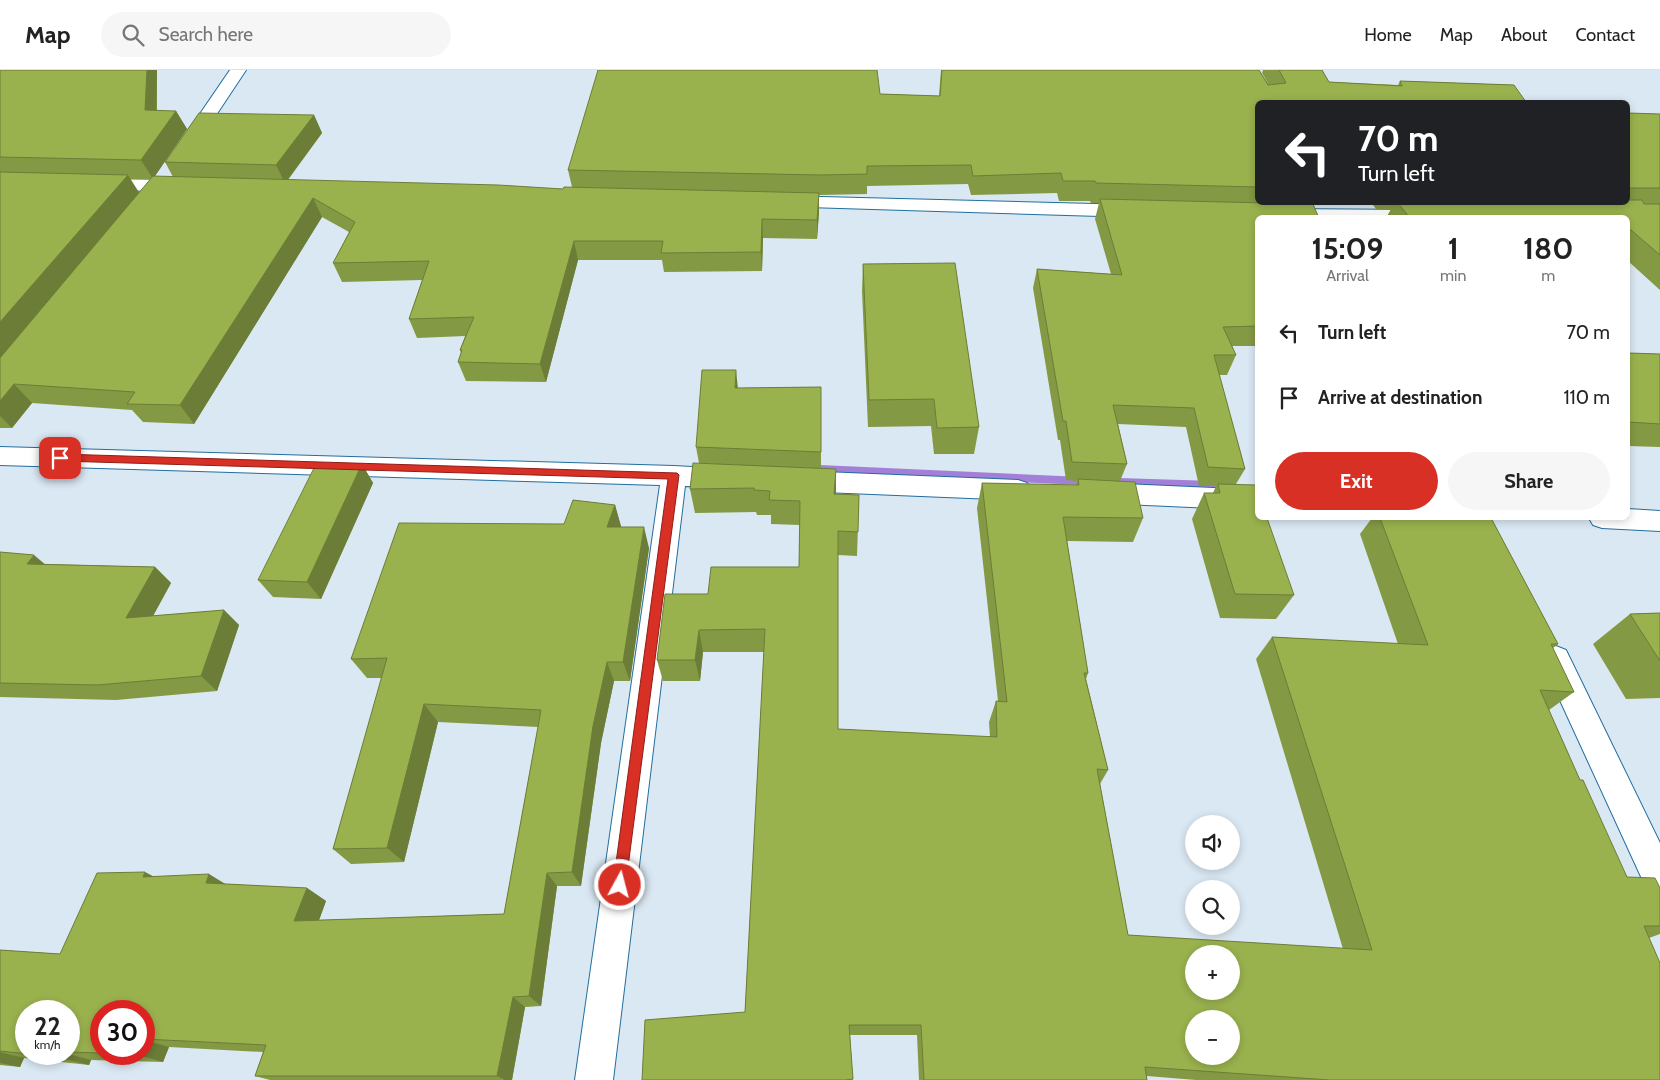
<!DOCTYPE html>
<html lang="en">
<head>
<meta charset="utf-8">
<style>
	body { margin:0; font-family:Cabin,sans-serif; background:#f6f6f6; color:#222; height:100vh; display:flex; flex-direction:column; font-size:19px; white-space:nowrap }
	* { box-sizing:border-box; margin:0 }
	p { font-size:16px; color:#767676 }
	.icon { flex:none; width:28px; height:28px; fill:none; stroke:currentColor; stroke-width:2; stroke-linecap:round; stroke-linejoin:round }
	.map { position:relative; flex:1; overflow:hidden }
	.panel { position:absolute; left:1255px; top:145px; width:375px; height:305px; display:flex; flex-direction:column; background:#fff; border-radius:8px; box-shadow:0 2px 8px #0003 }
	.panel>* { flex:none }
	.banner { position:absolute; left:1255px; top:30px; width:375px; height:105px; border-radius:8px; box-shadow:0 2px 8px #0003; background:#202124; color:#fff; overflow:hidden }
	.tools { position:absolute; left:1185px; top:745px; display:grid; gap:10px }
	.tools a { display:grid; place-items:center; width:55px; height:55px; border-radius:50%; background:#fff; box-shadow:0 2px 8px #0003; font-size:25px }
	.speed { position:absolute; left:15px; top:930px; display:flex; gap:10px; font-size:25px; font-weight:700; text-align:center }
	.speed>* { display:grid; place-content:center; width:65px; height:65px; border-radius:50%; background:#fff; box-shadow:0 2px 8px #0003; line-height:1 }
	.speed small { font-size:12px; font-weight:400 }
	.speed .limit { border:8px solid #d22; background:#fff; color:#111 }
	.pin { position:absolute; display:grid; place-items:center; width:42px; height:42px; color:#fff; margin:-21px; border-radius:10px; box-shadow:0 2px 8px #0006 }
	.me { position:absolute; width:55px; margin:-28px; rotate:7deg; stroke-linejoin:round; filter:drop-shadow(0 0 4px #0008) }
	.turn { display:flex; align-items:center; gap:18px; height:105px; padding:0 20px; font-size:22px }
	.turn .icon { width:65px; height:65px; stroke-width:2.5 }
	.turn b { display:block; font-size:35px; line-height:42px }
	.eta { display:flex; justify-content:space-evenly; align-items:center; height:85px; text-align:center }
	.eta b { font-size:30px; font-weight:800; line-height:35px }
	.cta { display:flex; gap:10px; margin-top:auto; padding:10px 20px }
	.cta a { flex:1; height:58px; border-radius:30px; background:#d93025; color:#fff; font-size:20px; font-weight:800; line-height:58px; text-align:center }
	.cta a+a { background:#f6f6f6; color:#222 }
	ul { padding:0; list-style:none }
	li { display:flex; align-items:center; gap:15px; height:65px; padding:0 20px }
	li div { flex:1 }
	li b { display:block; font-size:19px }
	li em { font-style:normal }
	header { display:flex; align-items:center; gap:30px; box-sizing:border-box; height:70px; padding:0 25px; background:#fff; border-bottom:1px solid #e0e0e0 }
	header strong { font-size:24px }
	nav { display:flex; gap:28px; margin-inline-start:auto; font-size:18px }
	.search { width:350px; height:45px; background:#f6f6f6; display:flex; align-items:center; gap:12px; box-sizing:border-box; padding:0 18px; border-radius:28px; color:#767676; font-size:19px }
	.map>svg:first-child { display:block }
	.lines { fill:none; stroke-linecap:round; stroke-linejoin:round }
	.stream { fill:#a380d7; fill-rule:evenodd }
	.street-casing { stroke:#226e9e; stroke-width:2 }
	.street { fill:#fff; fill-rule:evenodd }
	.wall { fill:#849943; fill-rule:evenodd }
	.shaded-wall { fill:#6c7d37 }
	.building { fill:#9ab24e; stroke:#6c7d37; fill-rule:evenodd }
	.route { fill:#d93025; stroke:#8d1f18 }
</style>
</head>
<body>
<header>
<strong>Map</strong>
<div class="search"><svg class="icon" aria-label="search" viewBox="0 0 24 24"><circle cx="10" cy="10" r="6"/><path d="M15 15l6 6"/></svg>Search here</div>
<nav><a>Home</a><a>Map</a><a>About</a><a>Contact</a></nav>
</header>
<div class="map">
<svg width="1660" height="1010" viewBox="0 0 1660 1010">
	<rect width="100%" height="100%" fill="#dae8f3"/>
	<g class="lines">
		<!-- stream -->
		<path class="stream" d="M820,395L1082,407L1088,411L1082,415L820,403L814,399Z
			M1119,408L1214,411L1220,415L1214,419L1119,416L1113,412Z"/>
		<!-- street casing -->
		<g class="street-casing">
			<path id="street" d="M230,0H246L195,77L189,78L183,77L180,73Z
				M97,109L181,110L188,112L191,116L188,120L181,122L90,119L87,115L90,111Z
				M782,126L1134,135L1141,137L1144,141L1141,145L1134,147L775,136L772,132L775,128Z
				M1282,139L1424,140L1431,142L1434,146L1274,148L1272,145L1275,141Z
				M0,377L674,396L728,399L737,401L741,408L737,415L728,417L685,416L613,1010H575L660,415L0,395Z
				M799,401L1018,410L1027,413L1031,420L1027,427L1018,430L799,421L790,418L786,411L790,404Z
				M1101,413L1258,420V440L1101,433L1092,430L1088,423L1092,416Z
				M1628,439L1660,441V461L1602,458L1593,455L1589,448H1628Z
				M1556,576L1566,580L1660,773V827L1648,822L1541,589L1546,580Z"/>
		</g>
		<!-- street -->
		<use href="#street" class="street"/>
	</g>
	<!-- wall -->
	<path class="wall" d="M0,0H157V41H176L187,59L155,106L173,107L165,92L314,45L322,63L288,110L563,119L572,117L568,100L880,24L939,26L941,0H1259L1269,15L1262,3L1263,0H1322L1329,12L1398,15L1400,11L1514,15L1258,32V132H1312L1258,148V276H1232L1236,285L1227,305H1219L1245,399L1236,414L1294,525L1276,549L1220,548L1192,449L1204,423H1213L1216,416H1199L1186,357L1118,354L1127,394L1120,411L1143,448L1133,472L1067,471L1088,603L1086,609L1108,700L1100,714L1128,865L1343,879L1256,589L1272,567L1398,574L1360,464L1372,448H1491L1558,574L1553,578L1574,622L1549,640L1580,710L1627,807L1660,818V864L1649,868L1660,1010H1196L1147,1006V1010H919L917,965H850L853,1010H642L745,942L764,582H703L700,611H663L657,590L708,524L799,497L800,455L771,454V445H757L756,442L695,443L690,419L699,393L696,377L738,318L821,317V398L836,424L859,425L857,486L838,485V659L990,667L989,652L996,631H998L977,438L982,413L1076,415L1077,411L1066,410L1060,370H1058L1033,218L1037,199L1111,204L1095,149L1099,133H1091L1090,131H1059L1057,123L971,125L968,114L867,116V124L819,125V142L817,169L763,168L762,201L664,202L662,190H578L546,312L466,311L458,292L461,283L460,280L465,266L417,268L409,249L422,210L342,212L333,193L349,162L322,147L194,354L143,352L132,340L32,333L12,358H0ZM130,109H151L139,123Z
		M1628,43L1660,44V220L1628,191V148H1386L1391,139H1376L1371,132H1628Z
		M863,194L979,357L974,384H934L931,356L868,357L862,221Z
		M1628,283L1660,284V377L1628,376Z
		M362,394L373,413L321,529L273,527L258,510Z
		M615,435L621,457L649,478L630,611H614L601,673L581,816H557L541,936L525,937L512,1010H270L255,1006L263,982L169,977L163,992L91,990L89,995L24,988L20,997L0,995V880L60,884L154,806L225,814L307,818L326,831L319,850L504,844L538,657L438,652L404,792L351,794L333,779L382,608H367L351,589L564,454ZM69,941V984H26ZM101,941H144V984H101Z
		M0,482L45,494L155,497L171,513L153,546L224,540L239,555L217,621L116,630L0,627Z
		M1660,543V628L1626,629L1593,574L1630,544Z"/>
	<!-- shaded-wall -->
	<path class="shaded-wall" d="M147,0H157L156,59L145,40Z
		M176,41L187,59L153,109L141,90Z
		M314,45L322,63L285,113L276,95Z
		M128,105L140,124L0,291V252Z
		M819,123V142L817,169V150Z
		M313,128L322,147L194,354L180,335Z
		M762,149L763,168L762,201L761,182Z
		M574,171L578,190L546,312L540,294Z
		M736,300L738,319L735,318Z
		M14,314L32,333L12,358L0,346V331Z
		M362,394L373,413L321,529L307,512Z
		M836,399V423L834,449V424Z
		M615,435L621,456L614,478L607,457Z
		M644,457L649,478L630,611L623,592Z
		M34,485L53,501L27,494Z
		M155,497L171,513L143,564L126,548Z
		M224,540L239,555L217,621L201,606Z
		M699,560L703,582L700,611L695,590Z
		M607,592L614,611L601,673L581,816L572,802L593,656Z
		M424,634L438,652L404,792L387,778Z
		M145,802L170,815L143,807Z
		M547,803L557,816L541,936L529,926Z
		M209,804L232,818L206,813Z
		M307,818L326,831L314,864L294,851Z
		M513,927L525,937L512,1010H505L497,1006Z
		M144,970L169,977L163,992L134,984H144Z
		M0,982L24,988L20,997L0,993Z
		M59,984H68L91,990L89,995L57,987Z"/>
	<!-- building -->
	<path class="building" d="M0,0H147L145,40L176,41L141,90L0,87Z
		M598,0H877L880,24L940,26L942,0H1259L1268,15L1286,13L1279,0H1322L1329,12L1402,16L1400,11L1514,15L1526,32H1258V117L1096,113L1095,111H1063L1061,103L973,106L971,95L867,96V104L821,105L568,100Z
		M199,43L314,45L276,95L165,92Z
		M1628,43L1660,44V118H1628Z
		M0,102L128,105L0,252Z
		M153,106L498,115L563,119L564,117L819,123L817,150L762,149L761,182L661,183L663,171H574L540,294L458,292L462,280H460L474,247L409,249L429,191L333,193L355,152L313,128L180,335L127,334L135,322L14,314L0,331V288Z
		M1100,129L1266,133L1267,132H1312L1319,148H1258V256L1223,257L1236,285H1214L1245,399L1208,397L1194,338L1113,335L1127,394L1072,392L1066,351H1063L1037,199L1122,205Z
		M1628,130H1642L1644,134H1660V185L1631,160H1628V148H1410L1397,132H1628Z
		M955,193L979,357L937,358L934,329L869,330L863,194Z
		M1628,283L1660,284V354L1628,352Z
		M702,300H736L735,318L821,317V382L696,377Z
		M693,393L836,399L834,424L859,425L858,462L838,461V659L997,667L996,631L1007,632L982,413L1079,415L1078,409L1135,412L1143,448L1063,447L1088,603H1084L1108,700L1097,699L1128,865L1372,880L1272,567L1428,575L1380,448H1491L1558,574H1551L1574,622L1540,620L1580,710H1583L1627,807L1655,808L1660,818V856H1644L1660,893V1010H1330L1145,997L1147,1010H924L921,955H849L853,1009L845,1010H642L645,950L745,942L765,559L699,560L695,590H657L665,524H708L711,497H799L800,431L769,430L770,421L754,420V418L690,419ZM1194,884H1231V921H1194ZM1194,949H1231V986H1194Z
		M316,394H362L307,512L258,510Z
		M1218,414L1256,415L1258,421V448H1267L1294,525L1235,524L1204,423H1220Z
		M573,430L615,435L607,457H644L623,592H607L593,656L572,802L547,803L529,926L513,927L497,1006H255L266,975L144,969V941H101V983L69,982V941H26V984H59L57,987L0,981V880L60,884L97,803L145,802L143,807L209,804L206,813L307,818L294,851L504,844L541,640L424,634L387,778L333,779L387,588L351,589L399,453L564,454Z
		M0,482L34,485L27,494L155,497L126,548L224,540L201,606L97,615L0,613Z
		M1660,543V591L1630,544Z"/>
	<!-- route -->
	<path class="route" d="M60,384L677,403L679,405L625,820L620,822L615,820L613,815L668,409L60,391L54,388Z"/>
</svg>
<div class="tools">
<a><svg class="icon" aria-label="sound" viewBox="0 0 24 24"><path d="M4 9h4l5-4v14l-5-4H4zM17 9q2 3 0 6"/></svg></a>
<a><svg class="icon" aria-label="search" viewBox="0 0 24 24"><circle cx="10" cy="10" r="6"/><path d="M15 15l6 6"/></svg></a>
<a>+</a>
<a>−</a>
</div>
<div class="speed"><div>22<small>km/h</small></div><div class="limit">30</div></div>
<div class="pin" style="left:60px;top:388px;background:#d93025"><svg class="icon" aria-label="arrive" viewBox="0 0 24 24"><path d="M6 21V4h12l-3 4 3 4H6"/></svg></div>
<svg class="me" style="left:620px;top:815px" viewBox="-20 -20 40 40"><circle r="17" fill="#d93025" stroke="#fff" stroke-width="3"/><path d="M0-11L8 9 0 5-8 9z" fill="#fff"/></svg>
<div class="banner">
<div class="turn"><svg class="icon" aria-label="left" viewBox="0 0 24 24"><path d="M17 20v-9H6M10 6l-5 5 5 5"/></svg><div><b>70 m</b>Turn left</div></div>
</div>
<section class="panel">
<div class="eta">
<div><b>15:09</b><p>Arrival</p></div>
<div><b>1</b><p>min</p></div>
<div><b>180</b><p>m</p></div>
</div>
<ul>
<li><svg class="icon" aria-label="left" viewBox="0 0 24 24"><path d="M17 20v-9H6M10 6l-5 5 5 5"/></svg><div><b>Turn left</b></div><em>70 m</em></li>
<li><svg class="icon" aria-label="arrive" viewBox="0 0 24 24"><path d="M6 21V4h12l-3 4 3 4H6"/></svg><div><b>Arrive at destination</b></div><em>110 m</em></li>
</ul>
<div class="cta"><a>Exit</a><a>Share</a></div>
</section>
</div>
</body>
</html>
